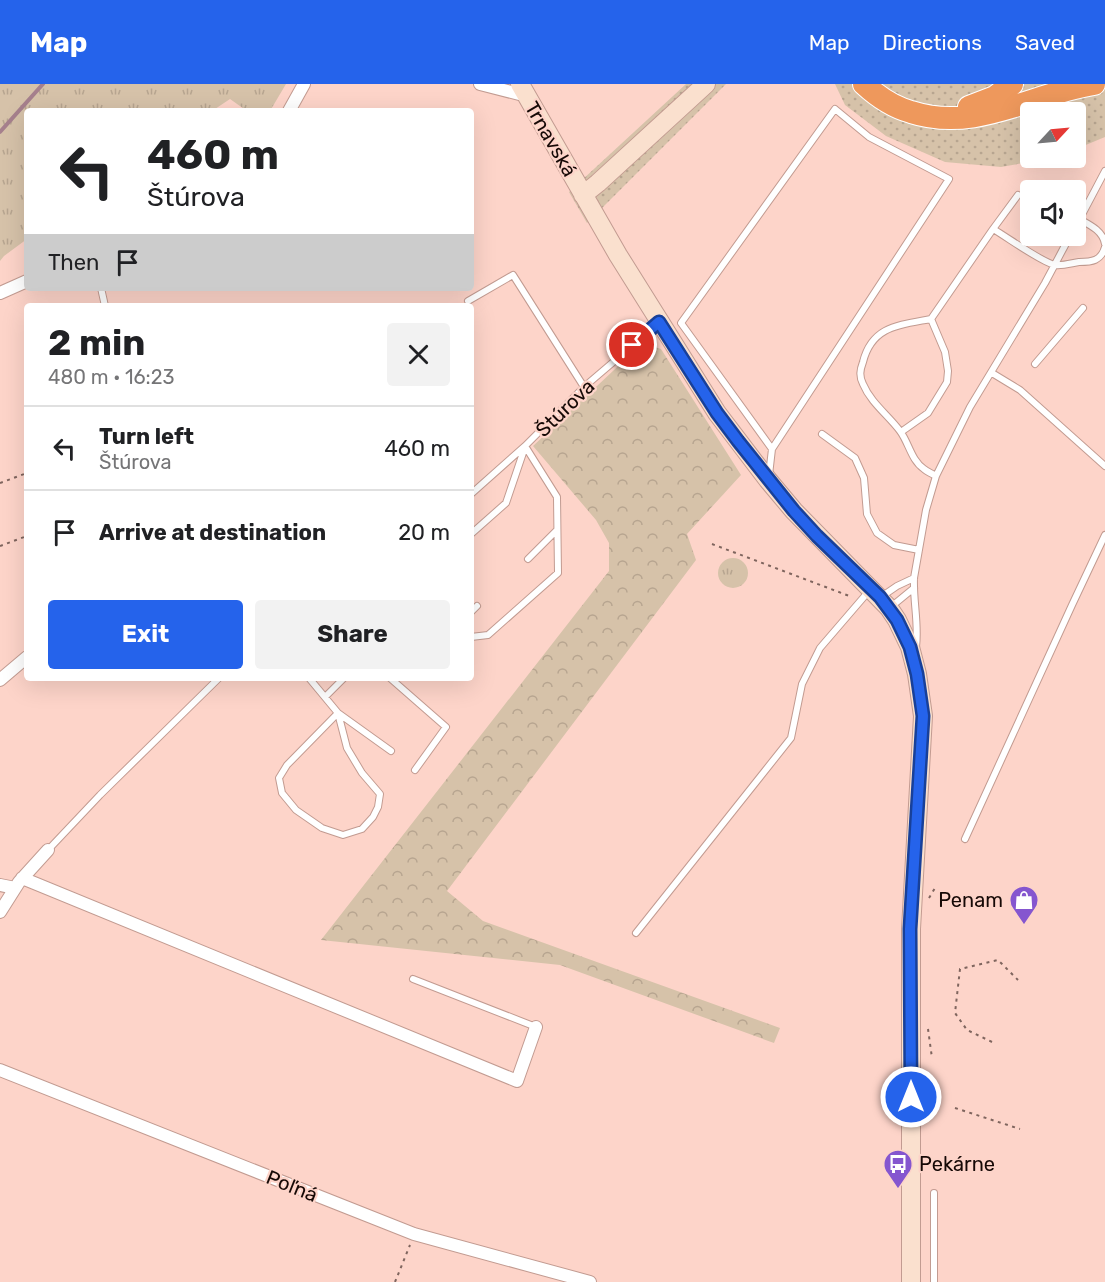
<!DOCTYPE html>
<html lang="en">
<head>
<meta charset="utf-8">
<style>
	body { margin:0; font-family:Rubik,sans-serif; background:#f2f2f2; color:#202124; height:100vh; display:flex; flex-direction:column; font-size:22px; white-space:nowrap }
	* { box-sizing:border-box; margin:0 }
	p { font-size:20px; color:#757577 }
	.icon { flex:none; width:33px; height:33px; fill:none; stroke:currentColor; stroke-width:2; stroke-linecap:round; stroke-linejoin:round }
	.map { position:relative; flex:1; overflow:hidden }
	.details { position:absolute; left:24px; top:219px; width:450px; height:378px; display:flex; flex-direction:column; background:#fff; border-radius:6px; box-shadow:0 6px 24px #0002 }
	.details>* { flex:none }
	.banner { position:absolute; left:24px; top:24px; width:450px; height:183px; border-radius:6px; box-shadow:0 6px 24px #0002; background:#fff; color:#202124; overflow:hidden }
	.needle { width:39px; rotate:64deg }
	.tools { position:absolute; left:1020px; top:18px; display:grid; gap:12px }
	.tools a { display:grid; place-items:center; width:66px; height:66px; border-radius:6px; background:#fff; box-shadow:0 6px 24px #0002; font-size:30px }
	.pin { position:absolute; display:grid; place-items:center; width:51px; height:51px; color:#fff; margin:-26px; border:3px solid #fff; border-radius:50%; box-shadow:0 2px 6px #0007 }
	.me { position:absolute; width:66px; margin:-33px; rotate:0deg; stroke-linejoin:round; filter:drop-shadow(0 0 4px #0008) }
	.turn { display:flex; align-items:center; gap:21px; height:126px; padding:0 24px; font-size:27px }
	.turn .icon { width:78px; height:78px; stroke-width:2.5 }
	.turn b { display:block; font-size:42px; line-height:51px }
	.then { display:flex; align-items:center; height:57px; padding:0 24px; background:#0003; gap:12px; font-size:22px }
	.round { display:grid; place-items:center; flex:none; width:63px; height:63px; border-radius:6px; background:#f2f2f2 }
	.overview { display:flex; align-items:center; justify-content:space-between; height:102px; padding:0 24px }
	h1 { font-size:36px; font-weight:700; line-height:45px }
	.primary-button { display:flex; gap:12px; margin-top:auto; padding:12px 24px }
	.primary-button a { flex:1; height:69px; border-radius:6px; background:#2563eb; color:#fff; font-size:24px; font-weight:700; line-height:69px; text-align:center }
	.primary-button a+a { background:#f2f2f2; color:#202124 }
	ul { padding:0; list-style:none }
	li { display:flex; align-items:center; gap:18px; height:84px; padding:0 24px; border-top:2px solid #e0e0e0 }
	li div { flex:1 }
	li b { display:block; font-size:22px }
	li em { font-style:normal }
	header { display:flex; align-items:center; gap:36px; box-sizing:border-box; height:84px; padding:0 30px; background:#2563eb; color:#fff }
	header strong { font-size:28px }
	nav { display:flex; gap:33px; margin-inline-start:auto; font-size:21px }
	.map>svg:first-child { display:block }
	.grass { fill:url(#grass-dots) }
	.forest { fill:url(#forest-crowns) }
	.park { fill:url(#park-tufts) }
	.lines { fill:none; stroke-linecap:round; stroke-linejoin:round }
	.stream { stroke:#a6808d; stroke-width:4 }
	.lane-casing { stroke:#c29b91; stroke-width:8 }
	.street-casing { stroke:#c29b91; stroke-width:14 }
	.secondary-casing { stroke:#c29b91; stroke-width:20 }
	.highway-casing { stroke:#fff; stroke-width:24 }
	.path { stroke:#7f655e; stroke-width:2; stroke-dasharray:3 4.5; stroke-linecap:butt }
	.lane { stroke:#fff; stroke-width:6 }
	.street { stroke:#fff; stroke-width:12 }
	.secondary { stroke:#fae0ce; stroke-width:18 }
	.highway { stroke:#ee985c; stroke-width:22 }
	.route-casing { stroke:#184099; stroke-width:15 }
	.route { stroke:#2563eb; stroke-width:10 }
	.labels { text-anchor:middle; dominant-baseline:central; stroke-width:4.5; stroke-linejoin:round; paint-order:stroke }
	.street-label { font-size:20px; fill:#160906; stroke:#fdd4c9 }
	.poi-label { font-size:20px; fill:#160906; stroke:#fdd4c9; text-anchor:end }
</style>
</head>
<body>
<header>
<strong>Map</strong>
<nav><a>Map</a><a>Directions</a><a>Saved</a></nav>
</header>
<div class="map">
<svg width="1105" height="1198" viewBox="0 0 1105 1198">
	<defs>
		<pattern id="grass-dots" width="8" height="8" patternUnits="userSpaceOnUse" patternTransform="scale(1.5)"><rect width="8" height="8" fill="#d6c2a9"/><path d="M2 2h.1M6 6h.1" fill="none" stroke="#b7a590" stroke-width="1.8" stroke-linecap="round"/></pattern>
		<pattern id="forest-crowns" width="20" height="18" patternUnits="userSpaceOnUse" patternTransform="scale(1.5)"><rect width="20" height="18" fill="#d6c2a9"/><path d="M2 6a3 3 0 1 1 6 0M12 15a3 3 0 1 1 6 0" fill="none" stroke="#b7a590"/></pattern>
		<pattern id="park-tufts" width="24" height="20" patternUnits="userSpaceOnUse" patternTransform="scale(1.5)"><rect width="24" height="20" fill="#d6c2a9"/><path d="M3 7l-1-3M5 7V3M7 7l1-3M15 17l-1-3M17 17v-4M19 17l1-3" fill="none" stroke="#b7a590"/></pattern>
	</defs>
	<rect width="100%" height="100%" fill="#fdd4c9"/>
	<!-- grass -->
	<path class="grass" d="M686,0H726L587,139L569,108Z
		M835,0H1105V53L1076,65V28H1030V74H1052L1001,83L945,78L886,52L845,21Z"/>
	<!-- forest -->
	<path class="forest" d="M649,261L661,265L741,391L687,450L696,476L447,807L483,837L780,944L774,959L560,881L321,856L609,487V459L596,436L533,362L630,271Z"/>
	<!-- park -->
	<path class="park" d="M0,0H286L270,27H247L230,15L212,27H27V155L4,172L0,177Z
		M718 489a15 15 0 1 1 30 0a15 15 0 1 1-30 0Z"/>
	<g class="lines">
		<!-- stream -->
		<path class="stream" d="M0,48L43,0"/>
		<!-- lane casing -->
		<g class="lane-casing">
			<path id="lane" d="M1079,135C1090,141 1103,147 1105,160
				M1076,142L1105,87
				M993,145L1018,111
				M101,204L105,222
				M468,217L513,191L584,303
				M1035,280L1083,224
				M992,289L1020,306L1105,382
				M901,348L928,329L947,298L948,287L945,268L931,235
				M822,350L855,374L864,394L867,430L877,449L894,461L919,466
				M769,391L772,365L681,239L835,25L869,53L949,95L772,365
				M936,392C932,390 928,388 924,385C911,376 909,359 900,347C888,331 871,319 863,300C859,292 860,286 863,278C872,242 899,241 931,235L993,145C1007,153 1041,178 1055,181C1063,182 1072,179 1079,178C1092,178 1101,177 1105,163
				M471,410L525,362L584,303L659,239
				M471,450L506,419L525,363
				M528,475L557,446
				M881,513L897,502L914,494
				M892,522L914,504
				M471,528L477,522
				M471,553L488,551L558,489L557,413L525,362
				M916,563C919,540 913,517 914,494L926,426L936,392L970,323L1045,199L1070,152
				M309,594L338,629L391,667
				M390,594L446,643L415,686
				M325,613L344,594
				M338,629L347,664L362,689L380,710L378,723L373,733L362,745L343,751L322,744L296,726L282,709L279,694L287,681Z
				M965,755L1072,521L1105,451
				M48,766L100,711L219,594
				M636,849L791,654L802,600L820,564L869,507
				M413,895L536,943
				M934,1109V1198"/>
		</g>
		<!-- street casing -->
		<g class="street-casing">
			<path id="street" d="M480,0L527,12
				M289,27L304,0
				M0,209L27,197
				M0,596L27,573
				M22,794L517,997L536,943
				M0,801L15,804
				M0,828L19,798L48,766
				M0,986L414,1150L590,1198"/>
		</g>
		<!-- secondary casing -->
		<g class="secondary-casing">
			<path id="secondary" d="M520,0L618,171L717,329L768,396L794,427L889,524L897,536L910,563L917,590L923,632L911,845V1198
				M583,111L598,99L706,0"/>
		</g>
		<!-- highway casing -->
		<g class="highway-casing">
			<path id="highway" d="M864,0C878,13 893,23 911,28C976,49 1031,10 1094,0
				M969,23L995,13L1012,0"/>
		</g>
		<!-- path -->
		<path class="path" d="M0,399L27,389
			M712,460L852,513
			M0,462L27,452
			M929,814L935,804
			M928,945L932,974
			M992,958L967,946L955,929L960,885L998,876L1018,896
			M955,1024L1020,1045
			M395,1198L410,1161"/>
		<!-- lane -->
		<use href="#lane" class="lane"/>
		<!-- street -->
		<use href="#street" class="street"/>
		<!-- secondary -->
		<use href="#secondary" class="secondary"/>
		<!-- highway -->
		<use href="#highway" class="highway"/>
	</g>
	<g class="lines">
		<!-- route casing -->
		<g class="route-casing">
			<path id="route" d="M632,261L659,238L717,329L738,357L794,427L817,452L880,513L897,536L910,563L917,590L923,632L910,845L911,1013"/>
		</g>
		<!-- route -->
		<use href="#route" class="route"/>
	</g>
	<!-- icons -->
	<defs>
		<g id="shop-pin" transform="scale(1.5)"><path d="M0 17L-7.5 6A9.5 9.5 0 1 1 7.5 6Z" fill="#8556cf" stroke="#fdd4c9"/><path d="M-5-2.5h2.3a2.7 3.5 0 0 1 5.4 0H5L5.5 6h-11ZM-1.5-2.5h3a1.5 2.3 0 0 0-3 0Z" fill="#fff"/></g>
		<g id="bus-pin" transform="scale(1.5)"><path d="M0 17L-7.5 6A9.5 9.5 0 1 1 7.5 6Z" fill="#8556cf" stroke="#fdd4c9"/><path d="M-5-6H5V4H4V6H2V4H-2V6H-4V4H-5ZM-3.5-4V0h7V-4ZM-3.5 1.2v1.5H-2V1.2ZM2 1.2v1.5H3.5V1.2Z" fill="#fff"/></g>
	</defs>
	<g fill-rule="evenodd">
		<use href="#shop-pin" x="1024" y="816"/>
		<use href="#bus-pin" x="898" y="1080"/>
	</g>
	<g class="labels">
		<!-- street labels -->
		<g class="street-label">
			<text transform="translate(551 55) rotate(60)">Trnavská</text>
			<text transform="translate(565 324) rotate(-44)">Štúrova</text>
			<text transform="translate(292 1102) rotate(22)">Poľná</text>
		</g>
		<!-- poi labels -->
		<g class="poi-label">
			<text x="1003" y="816">Penam</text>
			<text x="919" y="1080" text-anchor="start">Pekárne</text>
		</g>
	</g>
</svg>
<div class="tools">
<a><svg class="needle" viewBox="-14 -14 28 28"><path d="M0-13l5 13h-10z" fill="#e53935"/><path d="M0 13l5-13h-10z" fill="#757577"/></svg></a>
<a><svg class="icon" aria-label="sound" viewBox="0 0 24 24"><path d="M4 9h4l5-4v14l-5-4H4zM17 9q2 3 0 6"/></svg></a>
</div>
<div class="pin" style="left:632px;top:261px;background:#d93025"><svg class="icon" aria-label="arrive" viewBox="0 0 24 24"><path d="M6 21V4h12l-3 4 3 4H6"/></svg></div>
<svg class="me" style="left:911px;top:1013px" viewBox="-20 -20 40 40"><circle r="17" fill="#2563eb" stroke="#fff" stroke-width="3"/><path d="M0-11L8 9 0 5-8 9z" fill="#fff"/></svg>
<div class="banner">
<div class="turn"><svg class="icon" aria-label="left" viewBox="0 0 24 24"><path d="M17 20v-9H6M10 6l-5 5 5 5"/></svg><div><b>460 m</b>Štúrova</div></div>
<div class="then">Then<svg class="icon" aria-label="arrive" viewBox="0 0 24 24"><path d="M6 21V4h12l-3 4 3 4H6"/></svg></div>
</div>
<section class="details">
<div class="overview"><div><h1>2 min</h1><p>480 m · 16:23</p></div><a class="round"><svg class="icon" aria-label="close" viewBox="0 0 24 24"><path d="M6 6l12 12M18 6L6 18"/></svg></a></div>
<ul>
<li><svg class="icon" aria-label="left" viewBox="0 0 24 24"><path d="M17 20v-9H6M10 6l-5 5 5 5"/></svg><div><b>Turn left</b><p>Štúrova</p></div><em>460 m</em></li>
<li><svg class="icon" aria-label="arrive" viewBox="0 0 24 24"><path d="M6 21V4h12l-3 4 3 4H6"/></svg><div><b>Arrive at destination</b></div><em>20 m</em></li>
</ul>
<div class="primary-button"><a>Exit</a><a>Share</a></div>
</section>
</div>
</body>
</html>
